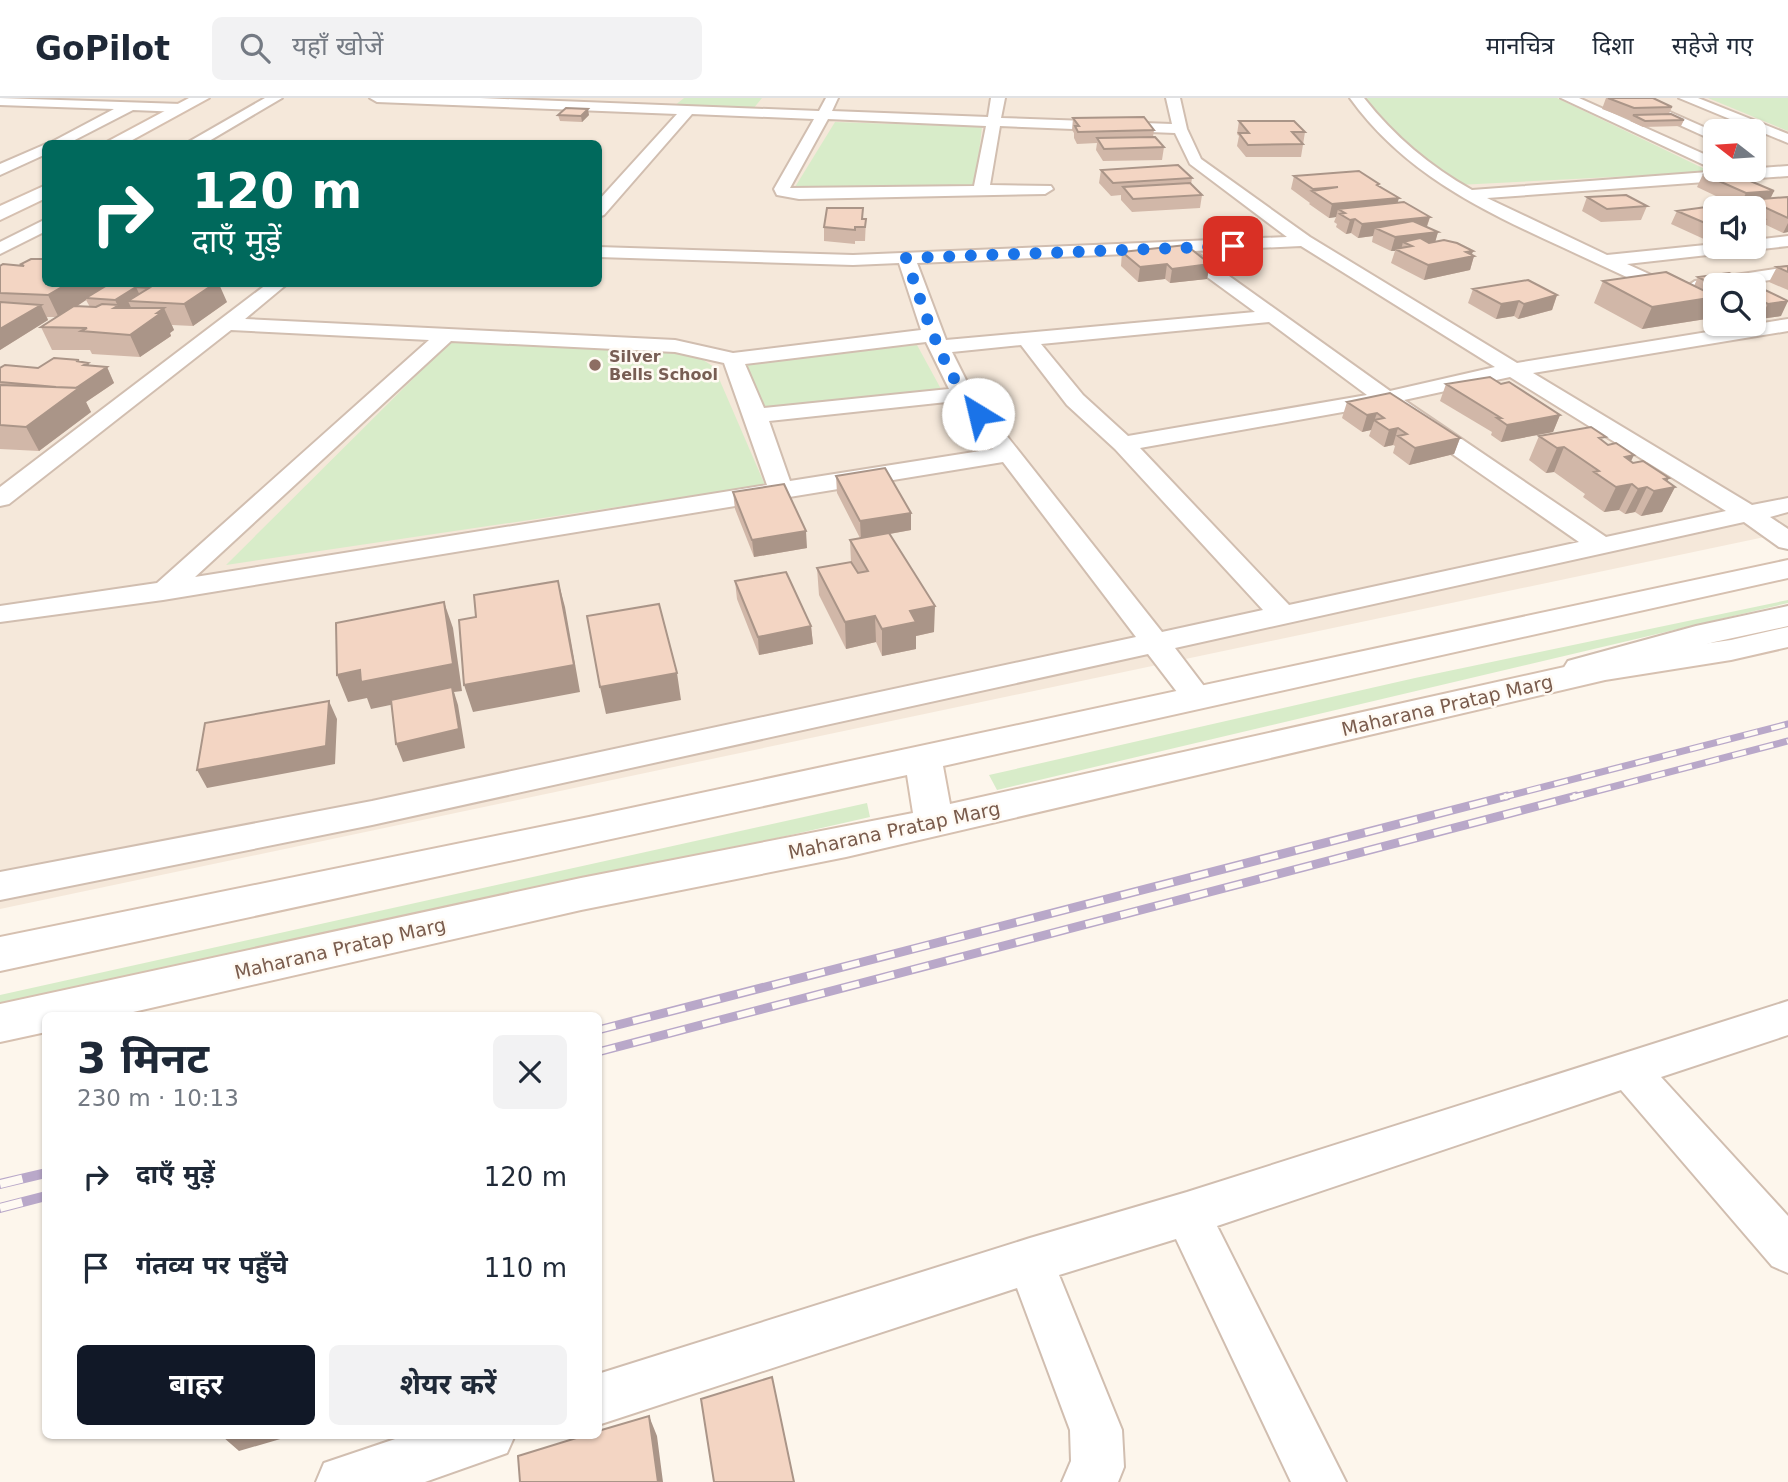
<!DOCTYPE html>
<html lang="hi">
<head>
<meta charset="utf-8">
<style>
	body { margin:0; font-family:"DejaVu Sans","Noto Sans Devanagari",sans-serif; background:#f2f2f3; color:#1f2937; height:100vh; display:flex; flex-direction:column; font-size:26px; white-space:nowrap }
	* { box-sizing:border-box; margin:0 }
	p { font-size:23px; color:#747a83 }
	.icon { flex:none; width:38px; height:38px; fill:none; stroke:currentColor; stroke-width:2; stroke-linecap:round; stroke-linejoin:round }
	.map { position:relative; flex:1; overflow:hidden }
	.details { position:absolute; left:42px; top:914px; width:560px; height:427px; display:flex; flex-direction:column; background:#fff; border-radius:10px; box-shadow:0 2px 5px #0004 }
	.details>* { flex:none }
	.banner { position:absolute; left:42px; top:42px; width:560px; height:147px; border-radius:10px; box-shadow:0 2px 5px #0004; background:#00695c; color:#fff; overflow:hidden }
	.needle { width:46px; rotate:287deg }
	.buttons { position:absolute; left:1703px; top:21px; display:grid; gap:14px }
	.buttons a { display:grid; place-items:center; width:63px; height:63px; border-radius:10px; background:#fff; box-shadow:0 2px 5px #0004; font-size:35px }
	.pin { position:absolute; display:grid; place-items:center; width:60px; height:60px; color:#fff; margin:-30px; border-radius:14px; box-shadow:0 4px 10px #0006 }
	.me { position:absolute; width:77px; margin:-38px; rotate:324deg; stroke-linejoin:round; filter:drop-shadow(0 0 5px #0008) }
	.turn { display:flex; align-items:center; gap:24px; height:147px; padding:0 35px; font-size:32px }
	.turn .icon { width:91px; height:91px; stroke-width:2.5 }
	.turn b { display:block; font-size:49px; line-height:60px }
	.round { display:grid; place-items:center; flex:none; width:74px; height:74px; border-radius:10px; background:#f2f2f3 }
	.head { display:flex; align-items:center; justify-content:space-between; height:119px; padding:0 35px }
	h1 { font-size:42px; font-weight:700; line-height:52px }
	.cta { display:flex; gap:14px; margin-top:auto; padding:14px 35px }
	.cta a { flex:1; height:80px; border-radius:10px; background:#111827; color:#fff; font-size:28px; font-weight:700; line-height:80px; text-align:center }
	.cta a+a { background:#f2f2f3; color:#1f2937 }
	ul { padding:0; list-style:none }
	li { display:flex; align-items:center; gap:21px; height:91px; padding:0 35px }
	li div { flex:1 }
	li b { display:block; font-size:26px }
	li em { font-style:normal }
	header { display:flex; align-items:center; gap:42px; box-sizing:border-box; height:98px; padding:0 35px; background:#fff; border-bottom:2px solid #e0e1e3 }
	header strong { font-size:33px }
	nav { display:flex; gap:38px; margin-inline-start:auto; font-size:24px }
	.search { width:490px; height:63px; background:#f2f2f3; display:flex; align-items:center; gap:18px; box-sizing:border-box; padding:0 24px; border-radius:10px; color:#747a83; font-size:26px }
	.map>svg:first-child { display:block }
	.residential { fill:#f5e8da; fill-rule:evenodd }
	.green { fill:#d8ecc9 }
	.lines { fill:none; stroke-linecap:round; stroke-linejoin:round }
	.minor-casing { stroke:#d1beb0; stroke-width:4 }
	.tertiary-casing { stroke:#d1beb0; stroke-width:4 }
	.secondary-casing { stroke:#d6c0b0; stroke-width:4 }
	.minor { fill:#fff; fill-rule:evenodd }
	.tertiary { fill:#fff; fill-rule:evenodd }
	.secondary { fill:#fff; fill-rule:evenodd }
	.rail-far2-casing { stroke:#b9a8c9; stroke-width:7 }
	.rail-far1-casing { stroke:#b9a8c9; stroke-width:9 }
	.rail-casing { stroke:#b9a8c9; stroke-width:10 }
	.rail-far2 { stroke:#fffaf3; stroke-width:4.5; stroke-dasharray:14; stroke-linecap:butt }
	.rail-far1 { stroke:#fffaf3; stroke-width:6; stroke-dasharray:18; stroke-linecap:butt }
	.rail { stroke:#fffaf3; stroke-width:8; stroke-dasharray:23; stroke-linecap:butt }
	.wall { fill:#d1b7a8; fill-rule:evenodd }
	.shaded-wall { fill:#aa9588 }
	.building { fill:#f3d5c3; stroke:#aa9588; stroke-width:2 }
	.route { stroke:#1a73e8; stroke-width:12; stroke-dasharray:0 21.6 }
	.education-dot { fill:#8d6e63; stroke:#fffaf3; stroke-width:2.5 }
	.labels { text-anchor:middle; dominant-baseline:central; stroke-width:5; stroke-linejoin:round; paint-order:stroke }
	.far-education-label { font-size:16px; font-weight:bold; fill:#785e54; stroke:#fffaf3; text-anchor:start }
	.street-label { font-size:19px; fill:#7a5c4d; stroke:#fffaf3 }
</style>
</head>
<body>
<header>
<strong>GoPilot</strong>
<div class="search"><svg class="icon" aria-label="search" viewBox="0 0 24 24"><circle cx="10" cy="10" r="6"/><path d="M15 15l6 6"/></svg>यहाँ खोजें</div>
<nav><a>मानचित्र</a><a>दिशा</a><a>सहेजे गए</a></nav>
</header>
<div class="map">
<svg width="1788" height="1384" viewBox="0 0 1788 1384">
	<rect width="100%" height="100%" fill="#fdf6ec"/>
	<!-- residential -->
	<path class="residential" d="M0,0H1788V434L0,811ZM1715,33H1754V72H1715ZM46,46H598V186H46ZM1715,110H1754V149H1715ZM1715,187H1754V226H1715Z"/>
	<!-- green -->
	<path class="green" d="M684,0H762L753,11L674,8Z
		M1363,0H1557L1711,74L1458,87L1422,69Z
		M1708,0H1788V33Z
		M835,24L982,29L975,89H795Z
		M452,242L688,252L714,269L765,387L226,467Z
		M917,247L941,291L757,310L743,264Z
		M1788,502V505L997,692L989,677L1415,580Z
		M867,705L870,719L0,916V897Z"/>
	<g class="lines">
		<!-- minor casing -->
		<g class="minor-casing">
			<path id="minor" d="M0,0L181,6L188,10L181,14L133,12L67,46H48L114,11L0,7Z
				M265,0H282L204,46H185Z
				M370,0H480L819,13L826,0H838L832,13L988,19L991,0H1005L1001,20L1172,26L1166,0H1180L1187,31L1201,61L1310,139L1517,265L1788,221V233L1533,275L1752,407L1788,400V414L1770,419L1788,431V451L1779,449L1744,424L1175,550L1213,600L1209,607L1198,610L1187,607L1148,556L372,727L0,802V774L372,703L1136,539L1003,364L163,502L0,524V508L157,485L429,242L231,232L9,406L0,408V389L267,186H287L245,221L675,242L733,255L921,232L899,165L853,167L598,159V149L853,157L1287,139L1190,66L1175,35L1000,28L990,87L1051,88L1053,91L1045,96L799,101L777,97L774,91L814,21L692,16L604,117L598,119V103L677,16L377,4ZM828,21L986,28L974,88L790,90ZM1301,148L1495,269L1390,293L1194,153ZM1173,154L1255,214L946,242L917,165ZM1269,224L1367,297L1128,338L1083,297L1041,246ZM451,243L675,254L724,265L767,387L195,479ZM926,244L949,291L764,310L745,266ZM1021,247L1067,307L1115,351L1263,512L1162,534L972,294L952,254ZM1510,279L1726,413L1606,439L1404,302ZM956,303L993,351L790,383L769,323ZM1382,307L1579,444L1289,507L1140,350Z
				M1350,0H1364C1394,38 1429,68 1472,92L1788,68V78L1487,100L1607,157L1715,146V149H1754V142L1788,138V148L1627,166L1715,206V219L1708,217C1660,194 1611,172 1562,149C1481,112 1404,75 1350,0Z
				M1561,0H1579L1715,61V72Z
				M1620,0H1638L1715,34V43Z
				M1679,0H1698L1788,36V45Z
				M46,46V56L0,77V66Z
				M46,121V133L0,156V144Z
				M1788,169V179L1740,187H1715V191L1695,195L1686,189L1695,183Z
				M1788,903V937L1661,979L1788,1118V1175L1772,1168L1621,992L1217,1128L1346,1384H1291L1176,1141L1059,1177L1122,1332L1124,1369L1118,1384H1062L1071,1363L1070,1332L1017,1190L598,1327V1276L1030,1140L1187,1094Z
				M407,1337H515L507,1355L425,1384H316L324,1365Z"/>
		</g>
		<!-- tertiary casing -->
		<g class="tertiary-casing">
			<path id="tertiary" d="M1788,508V528L1714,544L1580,582L1568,579L1563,571L1568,563L1696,528Z"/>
		</g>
		<!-- secondary casing -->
		<g class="secondary-casing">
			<path id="secondary" d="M189,0H209L125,46H103Z
				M46,87V100L0,122V108Z
				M1788,462V480L943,668L950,706L1605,560L1731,542L1788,529V549L1731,562L1605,582L846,759L581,812L120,917H46V934L0,944V906L581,780L913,715L907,677L0,873V839L589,719Z"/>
		</g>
		<!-- minor -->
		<use href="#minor" class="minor"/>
		<!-- tertiary -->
		<use href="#tertiary" class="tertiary"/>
		<!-- secondary -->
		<use href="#secondary" class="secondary"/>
		<!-- rail-far2 casing -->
		<g class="rail-far2-casing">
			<path id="rail-far2" d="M1500,700L1788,626
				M1570,700L1788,643"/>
		</g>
		<!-- rail-far1 casing -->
		<g class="rail-far1-casing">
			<path id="rail-far1" d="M598,932L1507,698
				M598,954L1576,698"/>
		</g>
		<!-- rail casing -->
		<g class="rail-casing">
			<path id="rail" d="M0,1086L46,1075
				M0,1110L46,1098"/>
		</g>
		<!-- rail-far2 -->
		<use href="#rail-far2" class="rail-far2"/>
		<!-- rail-far1 -->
		<use href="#rail-far1" class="rail-far1"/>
		<!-- rail -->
		<use href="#rail" class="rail"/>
	</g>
	<!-- wall -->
	<path class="wall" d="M1606,0H1653L1672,9L1669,16L1684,22L1681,28L1643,29L1630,23L1631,22L1602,11Z
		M558,17H589L582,24L560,23Z
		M1073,20L1154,32L1153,39L1164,49L1162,62L1103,63L1096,52L1097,45L1077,46L1074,40V35L1072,32Z
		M1239,23L1305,34L1301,59H1246L1237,48L1239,38L1237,36Z
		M1101,72L1192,80L1191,87L1202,97L1200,110L1132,114L1121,102V97L1111,98L1099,85Z
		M1703,76L1774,93L1770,101L1788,99V134L1783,135L1762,125L1758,135L1754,136V110H1745L1746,108L1739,109L1697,89Z
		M1294,78L1379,86V88L1397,105L1430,119L1427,129L1438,134L1435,144L1473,153L1472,156L1474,158L1470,172L1424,182L1391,165L1395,153H1391L1372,144L1373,138L1358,140L1351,135L1346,136L1336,129L1337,126L1334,124L1336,119L1329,120L1309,106L1310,105L1291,91Z
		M1587,99L1647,108L1641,122L1601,124L1582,113Z
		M1715,110V141L1706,142L1671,126L1677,113Z
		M863,121H866L865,143H855V146L824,143V129Z
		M1122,154L1210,166L1207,181L1170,185L1165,181L1138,184L1121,168Z
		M21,166L46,186H158L227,204L193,228L172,227L174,232L170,235L171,238L140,259L92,256L90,252H52L41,229L56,219H47L48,222L0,252V168H22ZM86,202L90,209L77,208Z
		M1788,168V192L1769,184L1777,169Z
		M1698,179L1740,180L1738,184L1715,187V206L1714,205L1706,221L1642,231L1594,205L1603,183L1694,188Z
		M1754,190L1781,218L1760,221L1754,217Z
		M1473,191L1557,197L1552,212L1518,221L1514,218L1496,221L1468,205Z
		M79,264L90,268L107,269L114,285L86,304L91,314L39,353L0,351V270H38Z
		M1446,286H1501L1560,317L1553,334L1501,344L1491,337L1492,334L1440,303Z
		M1347,304L1460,340L1454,356L1409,367L1393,355L1395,348L1393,347L1384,349L1369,338L1371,332L1362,334L1342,320Z
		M1539,338L1604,344L1631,363L1675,389L1662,414L1641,418L1635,414L1625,416L1619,412L1604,414L1583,399L1585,396L1554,374L1546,375L1529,362Z
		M836,378L911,415V432L890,436L934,534L916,538V551L882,558L876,544L846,551L819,497L817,470L851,464L850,442L860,440L837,395Z
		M733,394L807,450L754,459L735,411Z
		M735,483L811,528L813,546L759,557L737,501Z"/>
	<!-- shaded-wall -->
	<path class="shaded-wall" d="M588,11L589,17L582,24L581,18Z
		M599,76L601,89L598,92V77Z
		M1774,93L1767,107L1749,102L1746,108L1739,109L1746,95Z
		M1399,100L1395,113L1345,115L1338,111L1336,119L1329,120L1332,106Z
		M1430,119L1425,133L1375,130L1373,138L1358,140L1362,126Z
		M1355,121L1351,135L1346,136L1350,122Z
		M1764,121L1758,135L1754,136V123Z
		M1788,125V134L1783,135Z
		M1712,128H1715V141L1706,142Z
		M1438,134L1434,148H1412L1403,144L1401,152L1395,151V153H1391L1395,139Z
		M1473,153L1471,159L1474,158L1470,172L1424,182L1428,167L1466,154Z
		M1167,166L1165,181L1138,184L1140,169Z
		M1210,166L1207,181L1170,185L1172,171Z
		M67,186H111L86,200V202L59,220L48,197Z
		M214,186H219L227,204L193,228L184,206Z
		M136,189L143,204L128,203L135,218L114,210L118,208L115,202Z
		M1557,197L1552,212L1518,221L1524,206Z
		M1715,199V203L1706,221L1642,231L1652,209Z
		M1519,203L1514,218L1496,221L1501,206Z
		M1788,203L1781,218L1760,221L1768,206Z
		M41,207L48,222L0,252V231Z
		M164,210L174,232L170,235L171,238L140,259L130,237Z
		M88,265L95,277L107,269L114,285L86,304L91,314L39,353L26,329L84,267Z
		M1377,315L1371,332L1362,334L1367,317Z
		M1560,317L1553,334L1501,344L1507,327Z
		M1398,330L1393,347L1384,349L1389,332Z
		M1460,340L1454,356L1409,367L1415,350Z
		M1564,349L1554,374L1546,375L1557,350Z
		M1634,357L1622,382L1625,359Z
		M1669,380L1663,391L1675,389L1662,414L1641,418L1654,393L1664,381Z
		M1632,386L1619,412L1604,414L1616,389Z
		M1647,389L1635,414L1625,416L1638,391Z
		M911,415V432L861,441L860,423Z
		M806,433L807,450L754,459L752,442Z
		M558,483L565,509L580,594L473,614L464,587Z
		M444,504L453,530L462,593L454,594L458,607L465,650L403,664L396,646L453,594L371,611L367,600L348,604L337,577Z
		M935,508L934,534L916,538V551L882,558V531L910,513Z
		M875,518L876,544L846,551L845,524Z
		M811,528L813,546L759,557L758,539Z
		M677,575L681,602L606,616L600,589Z
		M329,603L337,621L335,666L207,690L197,672Z
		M649,1318L657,1338L663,1384H658Z
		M231,1337H294L239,1353L223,1339Z"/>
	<!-- building -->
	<path class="building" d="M1608,0H1653L1672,9L1634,10Z
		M566,10L588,11L581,18L558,17Z
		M1671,16L1684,22L1645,23L1633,17Z
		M1144,19L1154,32L1078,34L1075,28H1079L1073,20Z
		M1239,23H1294L1305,34H1292L1303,46L1248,47L1239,35H1249Z
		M1155,39L1164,49L1104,51L1097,40Z
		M1178,67L1192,80L1113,85L1101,72Z
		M1359,73L1379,86L1377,87L1399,100L1332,106L1312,93L1338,89L1313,91L1294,78Z
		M1729,74L1774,93L1746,95L1703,76Z
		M1190,85L1202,97L1133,101L1123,89Z
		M1626,97L1647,108L1607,111L1587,99Z
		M1788,99V120L1749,102Z
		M1404,104L1430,119L1362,126L1355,121L1350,122L1340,116L1345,115L1338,111Z
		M1728,106L1738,110H1715V128H1712L1677,113Z
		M827,110H863L862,121H866L865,129H855V132L824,129Z
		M1754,117L1764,121L1754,123Z
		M1413,123L1438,134L1395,139L1375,130Z
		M1420,140L1429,145L1444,142L1457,145L1473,153L1466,154L1474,158L1428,167L1395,151L1412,148L1403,144Z
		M1186,147L1210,166L1172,171L1167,166L1140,169L1122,154Z
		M31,161H46V186H67L48,197L0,195V168L3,166L24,168L21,166Z
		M1788,168V174L1777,169Z
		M1666,174L1715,198V199L1652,209L1603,183Z
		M1729,175L1740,180L1727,182L1739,184L1747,187L1715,188L1698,179Z
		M1528,182L1557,197L1524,206L1519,203L1501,206L1473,191Z
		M109,186H214L184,206L128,203L149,190L136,189L115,202L86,200Z
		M1754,191L1761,190L1788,203L1768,206L1756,200H1754Z
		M0,204L41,207L0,231Z
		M102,206L119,207L114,210H164L157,215H161L130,237L81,233L87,230L41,229L74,208L96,209Z
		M54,260L79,262L76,263L88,265L84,267L107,269L76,290L56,289L0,284V270L5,267L38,270Z
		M1490,279L1501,286L1509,284L1560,317L1507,327L1497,320H1501L1446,286Z
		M0,287L79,290L26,329L0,327Z
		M1390,295L1460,340L1415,350L1398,338L1407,336L1398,330L1389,332L1374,322L1384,320L1377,315L1367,317L1347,304Z
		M1591,329L1606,339L1599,340L1608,347L1616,345L1634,357L1625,359L1633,365L1643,363L1669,380L1664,381L1675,389L1654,393L1647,389L1638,391L1632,386L1616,389L1594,374L1599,373L1564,349L1557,350L1539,338Z
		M885,370L911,415L860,423L836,378Z
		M784,386L806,433L752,442L733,394Z
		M889,435L935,508L910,513L916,524L882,531L875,518L845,524L817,470L851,464L858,475L868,473L850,442Z
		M786,474L811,528L758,539L735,483Z
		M558,483L574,567L464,587L459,522L476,519L474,497Z
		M444,504L453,566L361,584L360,572L337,577L336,525Z
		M659,506L677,575L600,589L587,518Z
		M452,589L459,631L396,646L391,602Z
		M329,603L326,648L197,672L205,625Z
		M772,1279L794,1384H714L701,1301Z
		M649,1318L658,1384H520L518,1358L586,1337H598V1333Z"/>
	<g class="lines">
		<!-- route -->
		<path class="route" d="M978,316C941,270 925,215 906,160L1233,148"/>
	</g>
	<!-- markers -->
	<circle class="education-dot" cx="595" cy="267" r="7"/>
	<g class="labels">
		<!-- far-education labels -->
		<g class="far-education-label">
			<text x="609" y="258">Silver<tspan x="609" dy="18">Bells School</tspan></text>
		</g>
		<!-- street labels -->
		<g class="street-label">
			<text transform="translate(1447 607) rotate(-13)">Maharana Pratap Marg</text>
			<text transform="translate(894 732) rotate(-12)">Maharana Pratap Marg</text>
			<text transform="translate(340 850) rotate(-13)">Maharana Pratap Marg</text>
		</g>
	</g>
</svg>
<div class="buttons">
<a><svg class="needle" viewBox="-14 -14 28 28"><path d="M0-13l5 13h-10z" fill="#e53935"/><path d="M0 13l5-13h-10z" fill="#747a83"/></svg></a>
<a><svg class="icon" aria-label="sound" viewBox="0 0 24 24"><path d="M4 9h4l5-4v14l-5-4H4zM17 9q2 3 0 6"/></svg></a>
<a><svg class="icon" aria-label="search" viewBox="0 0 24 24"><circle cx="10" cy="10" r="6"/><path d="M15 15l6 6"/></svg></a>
</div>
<div class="pin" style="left:1233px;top:148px;background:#d93025"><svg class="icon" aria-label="arrive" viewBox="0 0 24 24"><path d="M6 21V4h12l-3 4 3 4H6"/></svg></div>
<svg class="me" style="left:978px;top:316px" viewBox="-20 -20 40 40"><circle r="19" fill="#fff"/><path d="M0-13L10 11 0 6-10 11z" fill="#1a73e8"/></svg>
<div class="banner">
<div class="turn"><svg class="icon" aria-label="right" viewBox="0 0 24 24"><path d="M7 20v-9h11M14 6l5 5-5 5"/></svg><div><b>120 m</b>दाएँ मुड़ें</div></div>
</div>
<section class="details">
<div class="head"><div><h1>3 मिनट</h1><p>230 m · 10:13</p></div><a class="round"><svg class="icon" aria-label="close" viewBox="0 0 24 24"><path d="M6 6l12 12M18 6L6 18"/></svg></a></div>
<ul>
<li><svg class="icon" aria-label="right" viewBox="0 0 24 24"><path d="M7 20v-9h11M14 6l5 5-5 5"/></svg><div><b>दाएँ मुड़ें</b></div><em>120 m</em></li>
<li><svg class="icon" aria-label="arrive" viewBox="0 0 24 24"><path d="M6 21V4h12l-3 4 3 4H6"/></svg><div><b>गंतव्य पर पहुँचे</b></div><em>110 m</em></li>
</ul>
<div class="cta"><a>बाहर</a><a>शेयर करें</a></div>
</section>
</div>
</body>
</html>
